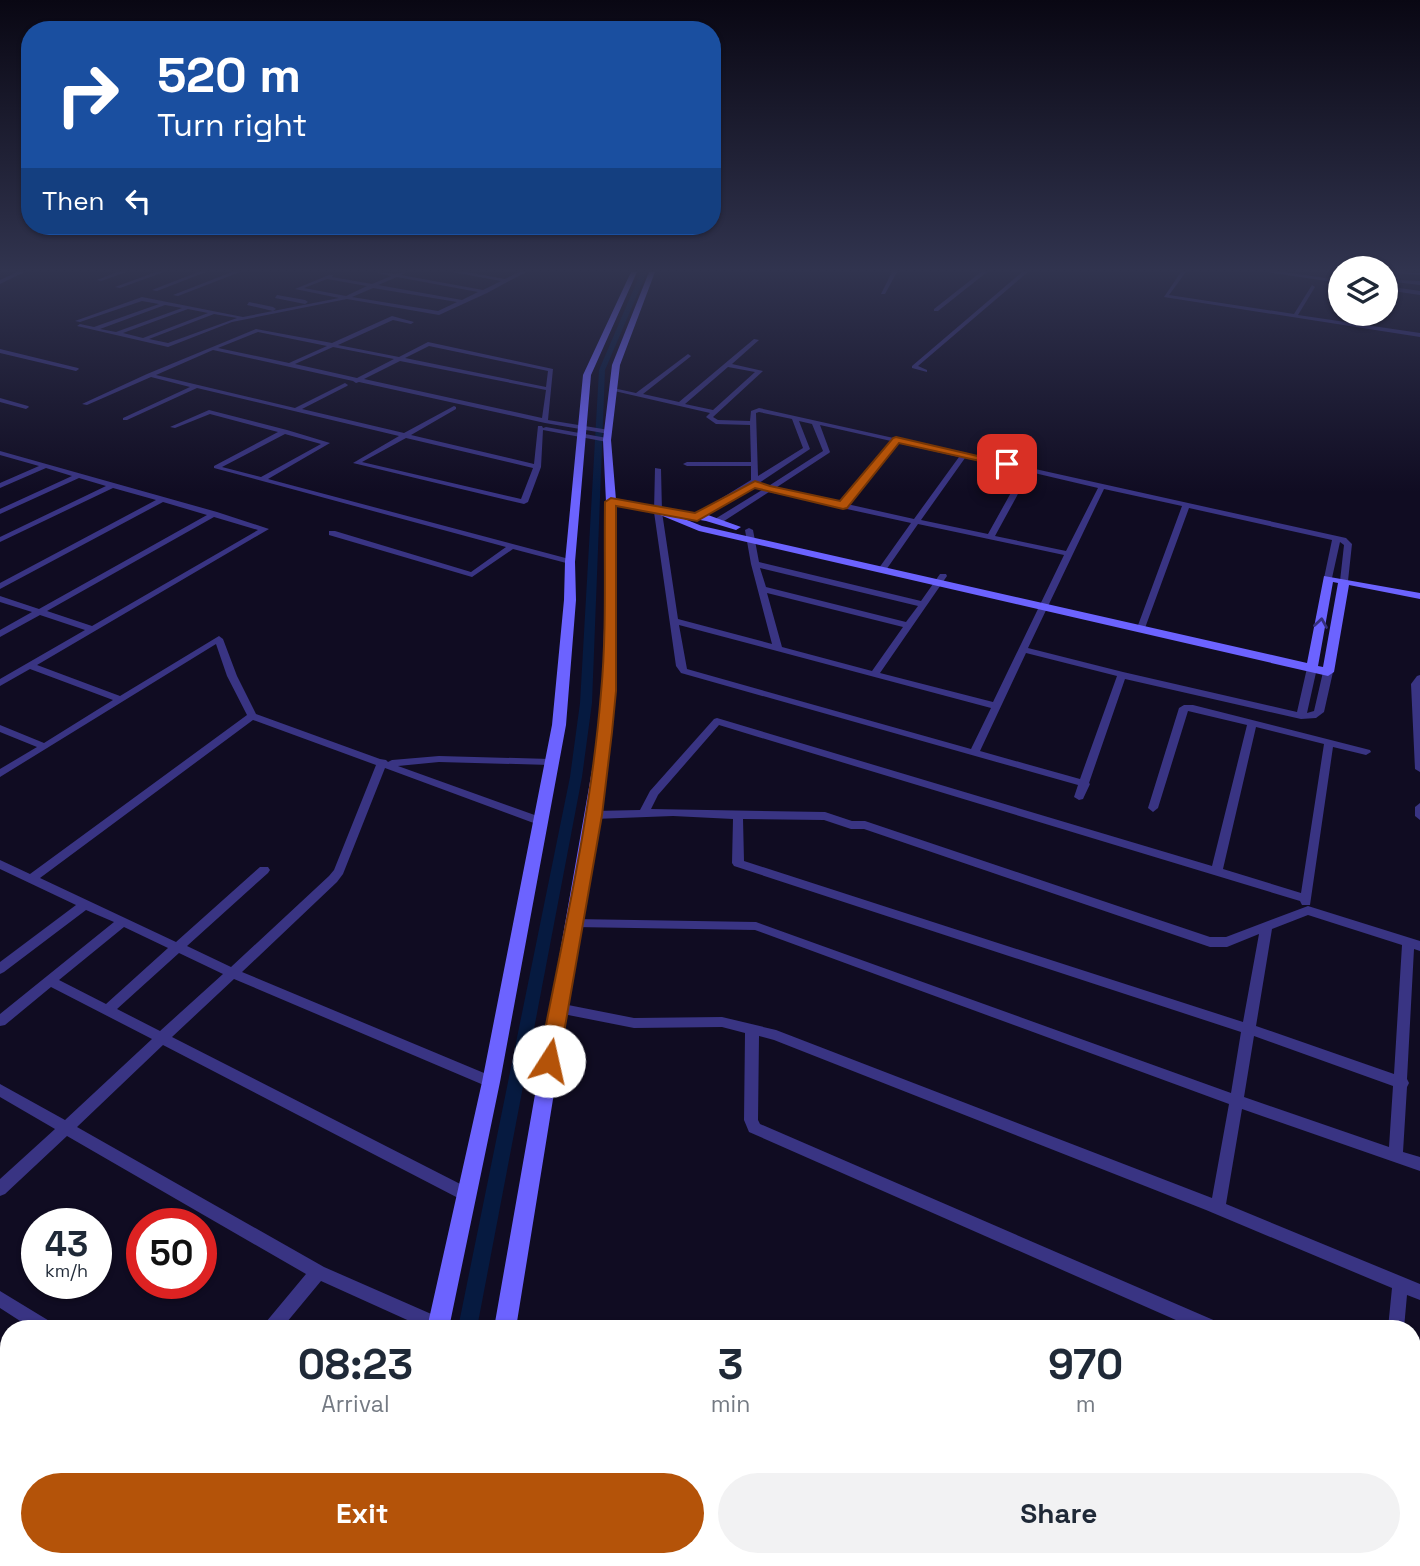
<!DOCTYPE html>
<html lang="en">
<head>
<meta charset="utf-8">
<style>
	body { margin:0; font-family:"Space Grotesk",sans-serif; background:#f2f2f3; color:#1f2937; height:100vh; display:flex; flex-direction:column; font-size:26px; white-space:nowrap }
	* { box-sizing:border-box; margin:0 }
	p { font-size:23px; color:#747a83 }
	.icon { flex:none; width:38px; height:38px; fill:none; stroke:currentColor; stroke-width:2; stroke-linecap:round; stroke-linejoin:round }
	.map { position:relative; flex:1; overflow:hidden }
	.details { position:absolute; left:0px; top:1320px; width:1421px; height:247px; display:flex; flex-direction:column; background:#fff; border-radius:28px 28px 0 0; box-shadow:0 2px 5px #0004 }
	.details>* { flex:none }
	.top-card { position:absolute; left:21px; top:21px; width:700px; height:214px; border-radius:28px; box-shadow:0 2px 5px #0004; background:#1a4fa0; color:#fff; overflow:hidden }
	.buttons { position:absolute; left:1328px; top:256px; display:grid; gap:14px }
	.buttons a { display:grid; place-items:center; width:70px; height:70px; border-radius:50%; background:#fff; box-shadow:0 2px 5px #0004; font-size:35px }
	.speed { position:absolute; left:21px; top:1208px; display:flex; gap:14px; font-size:35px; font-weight:700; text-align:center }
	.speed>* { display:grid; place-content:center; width:91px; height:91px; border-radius:50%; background:#fff; box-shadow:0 2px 5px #0004; line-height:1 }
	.speed small { font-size:18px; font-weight:400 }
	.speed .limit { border:10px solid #d22; background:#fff; color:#111 }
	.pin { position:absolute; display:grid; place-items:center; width:60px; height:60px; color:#fff; margin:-30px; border-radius:14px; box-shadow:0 4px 10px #0006 }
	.me { position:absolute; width:77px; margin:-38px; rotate:10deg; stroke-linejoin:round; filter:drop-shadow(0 0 5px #0008) }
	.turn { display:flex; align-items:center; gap:24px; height:147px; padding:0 21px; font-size:32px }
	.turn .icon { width:91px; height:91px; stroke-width:2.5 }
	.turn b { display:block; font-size:49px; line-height:60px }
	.then { display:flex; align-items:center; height:66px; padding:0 21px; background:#0003; gap:14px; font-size:26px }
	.eta { display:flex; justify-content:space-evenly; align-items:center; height:119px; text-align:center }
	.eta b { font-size:42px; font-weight:600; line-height:49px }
	.action { display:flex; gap:14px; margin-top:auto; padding:14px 21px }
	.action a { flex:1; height:80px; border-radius:42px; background:#b45309; color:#fff; font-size:28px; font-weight:600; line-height:80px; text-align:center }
	.action a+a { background:#f2f2f3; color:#1f2937 }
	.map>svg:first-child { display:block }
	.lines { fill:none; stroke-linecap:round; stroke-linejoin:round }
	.canal { fill:#061a40; fill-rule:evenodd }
	.street { fill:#393483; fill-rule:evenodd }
	.secondary { fill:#6c63ff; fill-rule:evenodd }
	.oneway { stroke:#352f7a }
	.route { fill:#b45309; stroke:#753606; stroke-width:2 }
</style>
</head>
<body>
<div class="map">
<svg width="1420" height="1566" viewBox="0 0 1420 1566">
	<rect width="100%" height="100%" fill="#100c22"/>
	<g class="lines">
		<!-- canal -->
		<path class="canal" d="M641,272H647L605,370L592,703L582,777L477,1328H458L570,777L580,703L599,370Z
			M411,1558H433L431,1566H409Z"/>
		<!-- street -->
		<path class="street" d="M17,272H24L0,284V280Z
			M117,272H126L101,281L97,280Z
			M156,272H164L120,288L115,287Z
			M198,272H206L157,291L152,290Z
			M232,272H240L178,296L173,295Z
			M375,272L395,274L406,272L401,275L483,290L501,281L452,272H466L505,279L519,272H526L487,293L439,315L347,299L232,322L168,347L77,326L80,324L94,327L159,304L142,301L80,322L75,321L142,297L243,317L339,298L295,289L329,275H333L332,277L372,284L391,276ZM397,277L478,292L462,300L378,285ZM327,279L367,286L346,296L304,288ZM373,288L457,302L438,311L352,297ZM165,305L182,308L116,332L100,329ZM188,309L208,313L143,338L123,333ZM214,314L237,318L168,343L149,339Z
			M892,272H897L885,294H881Z
			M981,272H987L938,311H934V309Z
			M1022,272H1028L918,366L927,370V372L912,368V366Z
			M1181,272H1186L1169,295L1294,314L1312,285L1315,287L1298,315L1420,333V337L1164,297Z
			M1267,272H1283L1340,280V283Z
			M1393,272L1420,273V275L1398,273L1399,280L1420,281V285L1395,282Z
			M1386,286L1420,291V295L1386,290Z
			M277,295L305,300L308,302L305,304L275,298Z
			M249,302L273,307L276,309L273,311L247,305Z
			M392,316L414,322L411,324L393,320L338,345L399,357L428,342L553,369L548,420L609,430L612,432L609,434L545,423L359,382L356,383L353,381L213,350L156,375L295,408L345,383L348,385L347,386L302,409L404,433L454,406L456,407V409L411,435L534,464L538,426H542L543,428L546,427L607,438L610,440L607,442L543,430L541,467L528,502L524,504L353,463L399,436L197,388L127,420H123V418L190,387L151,377L87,405L82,404L147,374L256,329L332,343ZM258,332L327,346L289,363L218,348ZM429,346L548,371L546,387L405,358ZM333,347L394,359L357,378L295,364ZM400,361L546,390L542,418L364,379ZM406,438L533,468L521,499L362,462Z
			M754,339L759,340L732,364L763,371L713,417L718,420L750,421L751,411L759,408L961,453L964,452L967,454L1346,538L1352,544L1348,581L1344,583L1340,581L1344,545L1340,542L1332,578L1328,580L1324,578L1332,540L1189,508L1145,628L1141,631L1137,628L1182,506L1104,489L1028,648L1123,672L1297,712L1307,668L1312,665L1317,668L1307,713L1314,711L1323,672L1328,669L1333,672L1324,712L1316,718L1301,719L1125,679L1089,783L1090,784L1083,799L1079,800L1074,797L1078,785L681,673L676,666L654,512L655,468L661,469L662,512L678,619L772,644L751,564L745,530L749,528L753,530L759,562L921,601L940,574H946L947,576L880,673L993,702L1064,555L918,524L886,570H883L879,568L911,523L769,492L721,523H715V519L762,490L753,486L700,519H694V515L751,480V466H687L683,464L687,462H751L750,425L716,424L706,417L710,413L610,390L613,388L636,393L688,354L691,356L690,357L643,394L679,402ZM728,367L755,372L713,410L685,404ZM759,412L792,419L803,448L758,476L756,413ZM799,421L812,424L823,451L767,487L759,483L810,449ZM820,425L891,441L841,503L774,489L829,453L830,452ZM897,443L959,457L914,519L847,504ZM965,458L1023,471L988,534L921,520ZM1030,472L1098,488L1066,551L995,536ZM760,568L918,606L906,622L766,587ZM767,593L903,627L872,671L782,647ZM679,625L991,708L971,749L687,669ZM1026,653L1117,676L1080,779L980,751Z
			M0,349L78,368L79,369L76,371L0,353Z
			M0,398L28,406L29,407L26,409L0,402Z
			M209,410L287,430L330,443L268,479L573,560L574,562L570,564L513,549L472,577L329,535V531H335L471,572L506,547L214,468V466L278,432L210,414L175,428L170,427ZM285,434L321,444L261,477L222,467Z
			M0,451L217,512L269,529L37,665L120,696L219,636L223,639L237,676L256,714L380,759L386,760L388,762L392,760L439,756L550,759L555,762L550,765L439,762L398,766L543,818L544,821L539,825L385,768L343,874L337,882L242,972L496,1078L498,1082L496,1086L491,1088L486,1086L234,979L172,1037L472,1190L475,1195L472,1200L467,1202L462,1200L163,1045L77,1127L324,1267L445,1320L447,1326L446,1328H425L321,1281L282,1328H264L266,1322L306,1274L67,1136L5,1194L0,1196V1179L55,1129L0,1097V1084L65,1120L152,1039L51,987L5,1025L0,1026V1014L114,922L86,910L4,972L0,974V962L76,905L0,869V860L30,874L247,715L227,676L216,644L0,777V769L37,747L0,732V725L44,743L113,700L30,669L0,686V679L85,630L40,615L0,637V630L32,612L0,602V596L39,609L207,515L163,502L0,589V583L156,500L113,488L0,542V537L106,486L79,478L0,514V509L72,476L46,468L0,488V483L39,466L0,455ZM214,517L258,530L92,626L47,611ZM253,720L376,765L334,870L329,876L231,967L187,946L268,873L270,870L268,867H260L176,942L40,878ZM124,927L168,948L106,1004L59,980ZM179,953L223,974L160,1031L117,1009Z
			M1420,675V772L1415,769L1411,684L1417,676Z
			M1193,705L1370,750L1371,752L1366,755L1333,747L1310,905H1302L1300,901L719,725L658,795L651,809L825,812L852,821H865L1210,937H1226L1308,906L1420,941V951L1414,949L1407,1079L1409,1083L1407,1087L1403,1152L1420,1157V1171L1242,1109L1226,1204L1420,1284V1300L1407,1295L1404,1328H1388L1392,1288L1206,1210L774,1040L759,1036L758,1120L760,1124L1218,1322L1220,1328H1194L749,1132L744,1120L745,1033L722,1027L634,1028L558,1013L553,1012L552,1008L553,1004L558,1003L634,1018L722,1017L776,1030L1212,1198L1229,1104L755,930L574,927L570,926L568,923L570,920L574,919L756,922L1231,1093L1241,1032L734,866L732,863L733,819L673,816L594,819L589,815L594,811L640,810L650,791L714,719L717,718L1212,866L1247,725L1188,711L1158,808L1153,812L1148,808L1179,708L1184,705ZM1256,727L1324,744L1301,893L1223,869ZM743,819L824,820L851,829H864L1210,947H1227L1259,934L1243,1022L744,861ZM1308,915L1402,945L1394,1074L1256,1026L1272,929ZM1254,1036L1393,1086L1389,1147L1244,1097Z
			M1420,803V820L1415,816V807Z
			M0,1291L51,1322L53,1328H31L0,1308Z
			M1412,1549L1418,1551L1420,1557V1566H1402V1558H1412Z
			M72,1558H93L90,1566H67Z
			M1188,1558H1206L1205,1566H1185Z
			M1335,1558H1366L1371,1559L1374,1566H1340L1337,1565Z"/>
		<!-- secondary -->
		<path class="secondary" d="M631,272H637L591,375L575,562L576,600L566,725L500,1082L449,1328H427L482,1082L552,725L564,600L565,562L583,375Z
			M649,272H655L620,365L611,440L616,500L708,515L741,527L736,530L706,521L677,516L702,526L1307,663L1324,576L1420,593V599L1349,585L1334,672L1328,676L699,531L653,512L616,506L615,691L609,753L516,1328H494L595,753L603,691L606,502L603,440L612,365ZM1333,582L1338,583L1323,667L1318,666Z
			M374,1558H400L398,1566H372Z
			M455,1558H480V1566H454Z"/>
	</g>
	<!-- one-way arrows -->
	<defs><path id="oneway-chevron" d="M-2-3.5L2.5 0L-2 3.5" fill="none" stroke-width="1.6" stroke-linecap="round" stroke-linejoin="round" transform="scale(1.75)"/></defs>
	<use class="oneway" href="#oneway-chevron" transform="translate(1321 623) rotate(-81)"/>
	<!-- sky -->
	<linearGradient id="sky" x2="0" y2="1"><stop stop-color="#090713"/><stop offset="0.55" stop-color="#31344f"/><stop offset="1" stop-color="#31344f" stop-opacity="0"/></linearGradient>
	<rect width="1420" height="492" fill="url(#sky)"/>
	<!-- route -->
	<path class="route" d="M896,437L1012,464L1007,467L899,443L847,508L843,509L755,488L697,521L616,506V691L612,732L602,815L559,1061L556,1067L549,1070L542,1067L539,1061C562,940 591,817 601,693C607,630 604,565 605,502L611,498L695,513L755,481L770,486L840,501L893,438Z"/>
</svg>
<div class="buttons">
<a><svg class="icon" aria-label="layers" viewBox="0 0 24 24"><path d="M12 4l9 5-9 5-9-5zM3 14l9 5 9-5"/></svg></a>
</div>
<div class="speed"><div>43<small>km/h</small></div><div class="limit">50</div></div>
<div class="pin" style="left:1007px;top:464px;background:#d93025"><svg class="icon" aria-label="arrive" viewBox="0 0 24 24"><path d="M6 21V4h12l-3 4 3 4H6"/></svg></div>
<svg class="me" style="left:549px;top:1061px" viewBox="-20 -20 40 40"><circle r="19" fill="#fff"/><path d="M0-13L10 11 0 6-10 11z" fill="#b45309"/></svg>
<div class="top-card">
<div class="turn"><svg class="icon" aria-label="right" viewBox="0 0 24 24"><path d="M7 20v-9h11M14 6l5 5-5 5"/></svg><div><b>520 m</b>Turn right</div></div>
<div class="then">Then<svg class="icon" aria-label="left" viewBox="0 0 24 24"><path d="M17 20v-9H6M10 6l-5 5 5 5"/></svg></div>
</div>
<section class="details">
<div class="eta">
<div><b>08:23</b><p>Arrival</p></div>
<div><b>3</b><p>min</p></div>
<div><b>970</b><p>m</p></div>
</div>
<div class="action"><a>Exit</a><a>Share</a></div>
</section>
</div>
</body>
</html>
